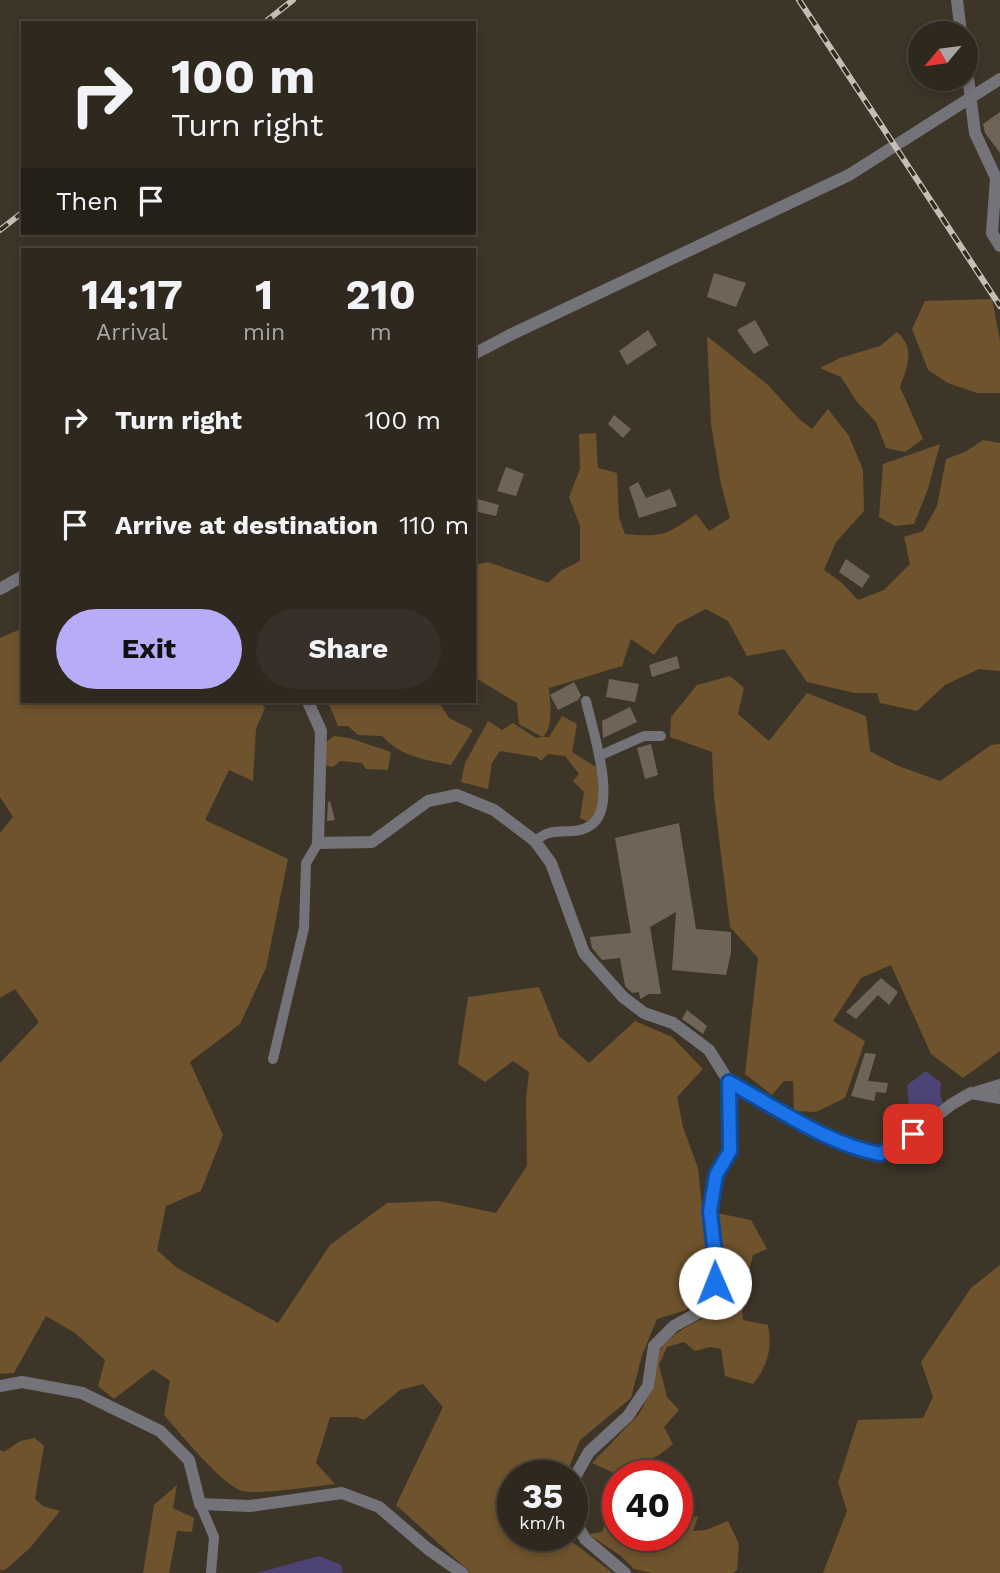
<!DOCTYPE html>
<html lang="en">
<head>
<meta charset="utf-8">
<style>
	body { margin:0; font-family:"Work Sans",sans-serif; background:#363028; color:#f1f3f6; height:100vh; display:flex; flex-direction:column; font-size:26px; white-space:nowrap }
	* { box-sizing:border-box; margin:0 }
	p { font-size:23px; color:#a7a6a4 }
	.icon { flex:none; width:38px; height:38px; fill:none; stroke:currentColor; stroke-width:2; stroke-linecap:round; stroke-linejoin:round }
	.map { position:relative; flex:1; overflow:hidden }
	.side { position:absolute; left:21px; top:248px; width:455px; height:455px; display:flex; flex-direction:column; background:#2e281f; border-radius:0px; box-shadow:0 4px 10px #0003,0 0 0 2px #49443d }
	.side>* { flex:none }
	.banner { position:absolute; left:21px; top:21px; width:455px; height:214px; border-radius:0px; box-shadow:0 4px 10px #0003,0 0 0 2px #49443d; background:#2e281f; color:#f1f3f6; overflow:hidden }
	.needle { width:46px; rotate:241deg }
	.buttons { position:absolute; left:908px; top:21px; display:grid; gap:14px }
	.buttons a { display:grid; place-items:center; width:70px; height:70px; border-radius:50%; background:#2e281f; box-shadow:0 4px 10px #0003,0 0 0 2px #49443d; font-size:35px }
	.speed { position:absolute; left:497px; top:1460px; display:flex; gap:14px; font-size:35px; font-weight:700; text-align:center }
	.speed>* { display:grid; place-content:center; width:91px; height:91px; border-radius:50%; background:#2e281f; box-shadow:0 4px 10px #0003,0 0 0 2px #49443d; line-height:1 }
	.speed small { font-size:18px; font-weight:400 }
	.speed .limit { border:10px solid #d22; background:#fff; color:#111 }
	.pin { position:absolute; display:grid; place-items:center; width:60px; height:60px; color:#fff; margin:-30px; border-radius:14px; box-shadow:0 4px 10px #0006 }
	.me { position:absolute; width:77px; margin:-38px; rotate:359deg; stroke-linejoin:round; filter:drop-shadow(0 0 5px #0008) }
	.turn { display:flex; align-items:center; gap:24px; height:147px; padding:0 35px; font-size:32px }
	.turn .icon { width:91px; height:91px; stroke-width:2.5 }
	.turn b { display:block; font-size:49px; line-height:60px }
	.then { display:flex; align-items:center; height:66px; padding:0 35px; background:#0003; gap:14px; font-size:26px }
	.eta { display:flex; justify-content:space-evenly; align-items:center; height:119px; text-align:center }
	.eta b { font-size:42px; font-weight:700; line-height:49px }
	.primary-button { display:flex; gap:14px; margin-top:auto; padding:14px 35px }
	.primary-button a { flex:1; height:80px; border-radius:42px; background:#b8abf7; color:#111; font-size:28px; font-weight:700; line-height:80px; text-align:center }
	.primary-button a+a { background:#363028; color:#f1f3f6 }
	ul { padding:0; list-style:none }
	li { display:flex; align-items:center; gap:21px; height:105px; padding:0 35px }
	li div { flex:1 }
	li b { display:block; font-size:26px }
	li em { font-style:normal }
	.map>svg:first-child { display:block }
	.green { fill:#6e532d }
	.water { fill:#4d4376 }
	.building { fill:#6f6557 }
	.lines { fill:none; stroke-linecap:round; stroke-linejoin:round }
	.minor { stroke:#74737a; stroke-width:10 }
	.tertiary { stroke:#74737a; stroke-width:12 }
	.rail-casing { stroke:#c5beb5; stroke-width:6 }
	.rail { stroke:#342b1f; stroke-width:3.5; stroke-dasharray:10; stroke-linecap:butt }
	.route-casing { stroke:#114b97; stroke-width:18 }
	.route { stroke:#1a73e8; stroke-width:12 }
</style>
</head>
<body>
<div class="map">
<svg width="1000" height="1573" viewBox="0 0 1000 1573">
	<rect width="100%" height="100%" fill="#3e3529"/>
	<!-- green -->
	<path class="green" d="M992,299L1000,340V393H977L948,383L928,370L912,329L925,301Z
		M897,332C916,348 907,367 900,387L923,439L905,452L886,448L876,422L857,402L841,377L820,368L840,358L880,346Z
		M707,336L768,385L799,419L812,429L828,409L849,436L863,470L864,511L836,542L824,570L841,582L858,600L884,590L910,564L904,537L923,531L937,506L946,459L965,452L983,440L1000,443V671L979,669L945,685L917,711L880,703L877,693H855L807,682L784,649L747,656L728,621L706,609L677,624L654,655L631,639L622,666L549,688C550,704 554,725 543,737H549L562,716L577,724L572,752L596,767L604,803L593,824L580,818L584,792L573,781L579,774L565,756L548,754L541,761L537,757L500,751L492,763L488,789L461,782L465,763L488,721L502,730L513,723L536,738L542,737L519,724L517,703L474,677V565L488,562L548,583L562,570L580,561V526L569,497L580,469L579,434L596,433L598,468L617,473L619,518L625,534C662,537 666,536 696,514L709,531L730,518L721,484L711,424Z
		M940,444L928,489L914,524L895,526L879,517L883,464Z
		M23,628V702H260L265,708L256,729L253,781L229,770L205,820L288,859L266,968L240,1024L190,1062L223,1135L201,1191L166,1206L157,1250L177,1268L278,1323L330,1245L387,1203L439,1201L496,1213L527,1166L526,1099L529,1072L513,1061L485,1082L458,1064L468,997L539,987L559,1036L589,1063L635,1021L672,1037L703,1069L677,1097L683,1127L698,1168L710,1284L686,1310L657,1319L642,1355L631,1398L580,1440L566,1475H513V1535H563L613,1573H465L468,1570L396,1505L443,1407L423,1384L400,1390L364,1420L356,1417H330L316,1463L335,1484C318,1486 256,1495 242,1491C221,1484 180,1433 164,1415L170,1381L153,1369L114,1399L98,1386L105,1360L75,1333L46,1316L14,1373L0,1374V1063L39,1022L15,989L0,998V833L13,817L0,797V638Z
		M730,676L744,688L738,714L769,741L807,693L866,716L870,751L896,765L940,781L991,745L1000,744V1051L963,1078L931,1054L891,965L861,978L833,1021L865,1041L845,1098L816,1112L794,1111L793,1081H784L772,1095L745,1074L758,958L730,927L714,797L712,752L670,737L671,717L697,685Z
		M328,702H439L449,718L473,730L451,765C423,759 402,757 382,736L358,735L348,726H338Z
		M334,736L349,738L391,752L388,770L366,769L362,763L340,761L333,767L322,765L326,742Z
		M717,1213L751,1220L767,1249L753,1255L742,1301L743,1320L768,1325C773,1348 767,1367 753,1384L725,1376L721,1349L710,1347L695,1351L684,1342L667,1347L659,1365L667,1397L679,1410L664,1427L673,1444L659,1455L640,1465L637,1475H618L592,1463L639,1414L655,1383L652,1361C669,1334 685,1326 714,1314C724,1281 722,1247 717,1213Z
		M1000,1265V1573H823L847,1511L838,1482L858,1420L923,1418L933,1397L921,1362L971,1288Z
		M35,1438L44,1446L35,1499L43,1506L60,1511L30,1548L5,1570H0V1450L4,1452L20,1441Z
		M177,1485L173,1508L194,1518L192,1532L177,1531L169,1573H143L154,1505Z
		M684,1515L698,1517L693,1531L706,1530L728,1521L739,1544L737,1570L733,1573H652L634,1569L621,1556L588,1534L602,1532L606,1521L611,1519L615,1536L653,1546L668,1547L671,1535H677V1522Z"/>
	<!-- water -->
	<path class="water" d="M926,1071L941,1083L940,1095L943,1103L911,1127L907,1085Z
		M319,1556L341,1565L343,1573H257Z"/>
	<!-- building -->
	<path class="building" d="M1000,112V153L985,133L983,124Z
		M714,273L746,283L736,307L707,297Z
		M755,320L769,345L754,354L737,330Z
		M648,330L657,345L627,365L619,351Z
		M614,415L631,429L623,438L608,424Z
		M506,467L524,474L516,496L497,491Z
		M638,482L646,498L670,489L677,506L639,518L629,487Z
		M474,498L499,505L496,516L474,511Z
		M846,559L870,576L862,588L839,572Z
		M677,656L680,668L652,677L649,665Z
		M609,679L639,684L635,702L606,697Z
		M574,682L581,695L578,700L558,710L550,695Z
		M630,707L637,722L603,738L602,721Z
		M651,744L658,775L645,779L637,748Z
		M330,801L335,820L327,821L328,802Z
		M679,823L696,929L731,932V953L726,975L672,970L676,912L650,927L661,994H649L640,999L639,992L632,993L625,986L620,958L602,960L592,948L590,937L631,933L615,838Z
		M881,978L898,992L889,1005L878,995L856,1019L846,1012Z
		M687,1010L707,1026L703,1034L682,1019Z
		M865,1053L876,1054L868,1081L888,1083L886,1093L876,1092L874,1101L851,1096Z"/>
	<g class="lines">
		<!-- minor -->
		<path class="minor" d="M599,756L644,736H661
			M535,841C539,838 545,834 549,833C564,829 577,835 591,825C619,806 592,729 586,701
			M273,1059L304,928L306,863L318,843
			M200,1504L214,1537L211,1573"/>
		<!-- tertiary -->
		<path class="tertiary" d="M957,0L961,33
			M966,66L971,98
			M971,102L975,133L996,178L992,233L1000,246
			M474,354L510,335L849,175L1000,79
			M0,589L23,576
			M308,702L321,731L318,843L372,842L428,801L457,795L494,810L535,841L551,863L584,953L623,997L644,1013L673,1023L709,1050L729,1082L730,1151L716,1176L710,1211L716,1263L714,1304L674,1326L654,1346L648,1386L628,1416L589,1452L572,1482
			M729,1082C778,1108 824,1143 880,1154L913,1134L952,1104L971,1093L1000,1098
			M977,1092L1000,1085
			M0,1386L22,1382L82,1393L160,1431L189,1460L200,1504L250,1506L342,1493L379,1507L428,1549L462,1573
			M572,1515L585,1539L625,1573"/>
		<!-- rail casing -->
		<g class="rail-casing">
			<path id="rail" d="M799,0L1000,306
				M264,23L293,0
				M0,230L23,212"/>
		</g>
		<!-- rail -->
		<use href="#rail" class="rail"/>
	</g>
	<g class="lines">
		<!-- route casing -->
		<g class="route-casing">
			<path id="route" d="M715,1283L716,1263L710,1211L716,1175L730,1151L729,1082C778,1108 824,1143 880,1154L913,1134"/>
		</g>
		<!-- route -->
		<use href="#route" class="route"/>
	</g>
</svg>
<div class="buttons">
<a><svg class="needle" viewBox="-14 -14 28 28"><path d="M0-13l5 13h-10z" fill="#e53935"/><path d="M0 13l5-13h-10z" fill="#a7a6a4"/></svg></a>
</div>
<div class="speed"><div>35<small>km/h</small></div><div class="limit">40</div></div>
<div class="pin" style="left:913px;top:1134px;background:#d93025"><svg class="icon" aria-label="arrive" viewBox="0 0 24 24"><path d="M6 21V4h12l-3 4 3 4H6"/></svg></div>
<svg class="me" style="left:715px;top:1283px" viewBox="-20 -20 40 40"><circle r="19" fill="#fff"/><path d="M0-13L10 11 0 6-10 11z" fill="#1a73e8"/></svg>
<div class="banner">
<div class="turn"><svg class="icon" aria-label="right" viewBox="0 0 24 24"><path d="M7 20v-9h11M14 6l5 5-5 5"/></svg><div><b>100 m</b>Turn right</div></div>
<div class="then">Then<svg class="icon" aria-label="arrive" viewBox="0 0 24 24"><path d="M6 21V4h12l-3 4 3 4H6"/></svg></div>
</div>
<section class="side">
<div class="eta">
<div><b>14:17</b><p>Arrival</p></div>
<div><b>1</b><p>min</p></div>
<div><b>210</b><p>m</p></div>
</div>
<ul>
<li><svg class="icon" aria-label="right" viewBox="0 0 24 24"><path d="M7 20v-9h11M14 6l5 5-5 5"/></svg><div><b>Turn right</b></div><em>100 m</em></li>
<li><svg class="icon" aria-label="arrive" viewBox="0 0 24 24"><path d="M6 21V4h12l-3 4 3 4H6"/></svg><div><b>Arrive at destination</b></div><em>110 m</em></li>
</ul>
<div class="primary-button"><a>Exit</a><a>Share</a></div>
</section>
</div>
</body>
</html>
